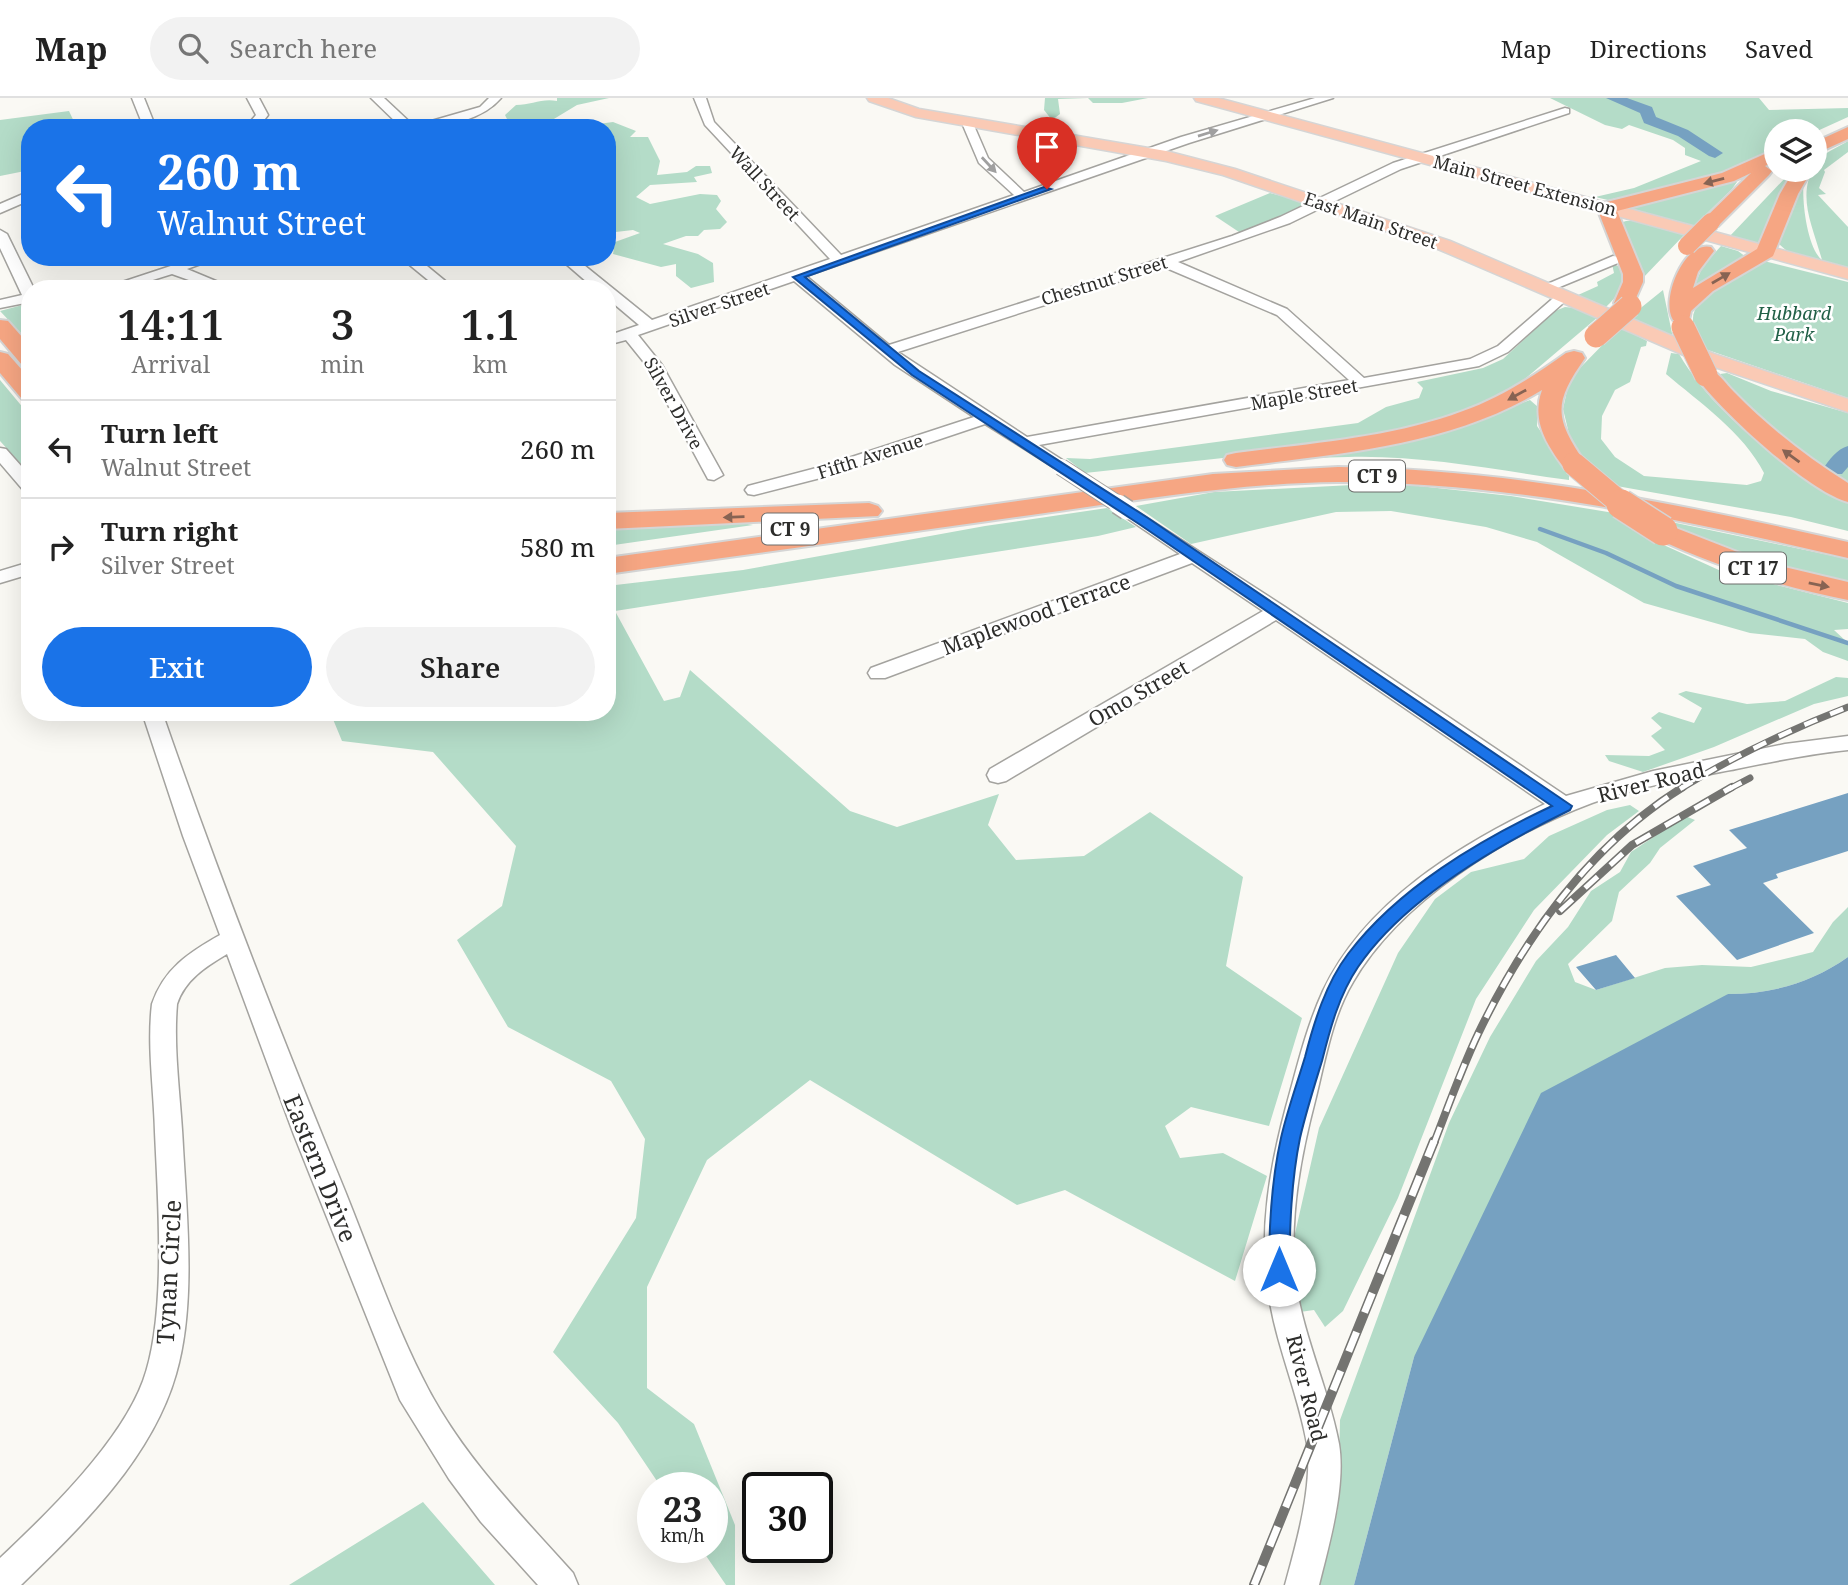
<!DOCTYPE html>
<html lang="en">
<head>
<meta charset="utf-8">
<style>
	body { margin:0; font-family:"Noto Serif",serif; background:#f2f2f2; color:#222; height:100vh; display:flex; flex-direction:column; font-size:26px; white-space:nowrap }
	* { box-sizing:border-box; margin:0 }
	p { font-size:23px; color:#767676 }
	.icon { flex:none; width:38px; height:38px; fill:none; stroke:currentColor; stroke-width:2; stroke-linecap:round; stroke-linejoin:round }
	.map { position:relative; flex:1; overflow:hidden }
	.panel { position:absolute; left:21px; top:182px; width:595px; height:441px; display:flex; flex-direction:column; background:#fff; border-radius:28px; box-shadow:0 7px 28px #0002 }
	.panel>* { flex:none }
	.guide { position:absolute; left:21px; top:21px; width:595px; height:147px; border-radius:28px; box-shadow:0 7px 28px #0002; background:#1a73e8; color:#fff; overflow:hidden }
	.controls { position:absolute; left:1764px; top:21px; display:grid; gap:14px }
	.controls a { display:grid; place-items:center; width:63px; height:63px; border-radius:50%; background:#fff; box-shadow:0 7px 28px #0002; font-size:35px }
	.speed { position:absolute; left:637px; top:1374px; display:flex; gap:14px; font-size:35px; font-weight:700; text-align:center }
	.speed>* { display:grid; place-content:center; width:91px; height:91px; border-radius:50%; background:#fff; box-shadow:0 7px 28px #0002; line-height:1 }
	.speed small { font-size:18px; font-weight:400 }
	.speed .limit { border:4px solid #111; border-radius:10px; background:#fff; color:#111 }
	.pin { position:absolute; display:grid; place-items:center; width:60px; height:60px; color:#fff; margin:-72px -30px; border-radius:50% 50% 50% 0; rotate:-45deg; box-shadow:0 0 7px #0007 }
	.pin .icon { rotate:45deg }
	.me { position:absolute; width:77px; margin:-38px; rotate:0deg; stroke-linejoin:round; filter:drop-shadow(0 0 5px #0008) }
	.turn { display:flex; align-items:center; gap:24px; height:147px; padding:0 21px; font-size:32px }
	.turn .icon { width:91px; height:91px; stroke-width:2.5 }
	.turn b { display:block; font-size:49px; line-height:60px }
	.eta { display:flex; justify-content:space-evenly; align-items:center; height:119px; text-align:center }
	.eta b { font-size:42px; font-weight:600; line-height:49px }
	.cta { display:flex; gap:14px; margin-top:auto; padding:14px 21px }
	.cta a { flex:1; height:80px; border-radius:42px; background:#1a73e8; color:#fff; font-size:28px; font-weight:600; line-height:80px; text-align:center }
	.cta a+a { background:#f2f2f2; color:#222 }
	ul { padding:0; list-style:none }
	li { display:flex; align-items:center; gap:21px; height:98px; padding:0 21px; border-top:2px solid #e0e0e0 }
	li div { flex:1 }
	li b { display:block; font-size:26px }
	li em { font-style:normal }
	header { display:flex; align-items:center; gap:42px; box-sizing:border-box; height:98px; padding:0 35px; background:#fff; border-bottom:2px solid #e0e0e0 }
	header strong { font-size:33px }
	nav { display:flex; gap:38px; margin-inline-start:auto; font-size:24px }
	.search { width:490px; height:63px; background:#f2f2f2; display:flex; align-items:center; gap:18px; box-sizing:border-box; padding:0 24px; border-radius:38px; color:#767676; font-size:26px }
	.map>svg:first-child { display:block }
	.green { fill:#b4dcc8 }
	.water { fill:#76a1c1 }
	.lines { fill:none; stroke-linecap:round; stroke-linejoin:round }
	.stream { stroke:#76a1c1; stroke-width:4.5 }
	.river { fill:#76a1c1; fill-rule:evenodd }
	.minor-casing { stroke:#a4a39f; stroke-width:3 }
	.major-casing { stroke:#d5d5d5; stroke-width:3 }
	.highway-casing { stroke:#d5d5d5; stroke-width:4 }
	.minor { fill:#fff; fill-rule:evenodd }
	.major { fill:#facab5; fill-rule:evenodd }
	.highway { fill:#f6a683; fill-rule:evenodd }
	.rail-far2-casing { stroke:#747471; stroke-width:7 }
	.rail-far1-casing { stroke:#747471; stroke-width:8 }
	.rail-casing { stroke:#747471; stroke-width:10 }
	.rail-far2 { stroke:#fff; stroke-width:4.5; stroke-dasharray:14; stroke-linecap:butt }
	.rail-far1 { stroke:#fff; stroke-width:5; stroke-dasharray:17; stroke-linecap:butt }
	.rail { stroke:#fff; stroke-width:7; stroke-dasharray:21; stroke-linecap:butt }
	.minor-bridge-far1-casing { stroke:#a4a39f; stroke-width:18; stroke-linecap:butt }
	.minor-bridge-casing { stroke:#a4a39f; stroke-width:22; stroke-linecap:butt }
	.highway-bridge-far2-casing { stroke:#d5d5d5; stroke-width:20; stroke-linecap:butt }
	.highway-bridge-far1-casing { stroke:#d5d5d5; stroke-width:25; stroke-linecap:butt }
	.highway-bridge-casing { stroke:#d5d5d5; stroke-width:32; stroke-linecap:butt }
	.minor-bridge-far1 { stroke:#fff; stroke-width:16 }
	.minor-bridge { stroke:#fff; stroke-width:19 }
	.highway-bridge-far2 { stroke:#f6a683; stroke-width:18 }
	.highway-bridge-far1 { stroke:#f6a683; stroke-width:23 }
	.highway-bridge { stroke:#f6a683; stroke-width:29 }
	.oneway { fill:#a0a0a0 }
	.oneway2 { fill:#876353 }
	.route { fill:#1a73e8; stroke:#114b97; stroke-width:2 }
	.labels { text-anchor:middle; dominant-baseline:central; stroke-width:5; stroke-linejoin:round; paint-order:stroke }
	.far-street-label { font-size:18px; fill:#2d2d2b; stroke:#fff }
	.far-park-label { font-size:18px; font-style:italic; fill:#216047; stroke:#fff }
	.shield { fill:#fff; stroke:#6c6c6b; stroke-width:2 }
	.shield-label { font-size:19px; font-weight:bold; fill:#2d2d2b }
	.street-label { font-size:21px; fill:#2d2d2b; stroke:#fff }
	.near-street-label { font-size:24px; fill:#2d2d2b; stroke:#fff }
</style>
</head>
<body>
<header>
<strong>Map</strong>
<div class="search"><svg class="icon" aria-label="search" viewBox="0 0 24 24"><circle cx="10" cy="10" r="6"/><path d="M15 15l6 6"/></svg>Search here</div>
<nav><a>Map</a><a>Directions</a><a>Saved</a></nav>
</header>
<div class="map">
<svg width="1848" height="1487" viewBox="0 0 1848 1487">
	<rect width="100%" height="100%" fill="#faf9f4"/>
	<!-- green -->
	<path class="green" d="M557,0H609L577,7L539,30H497L508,23L505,17L516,7C531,7 542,0 557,3Z
		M1045,0H1148L1122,5H1093L1088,0L1058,1L1060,16L1052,22L1044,12Z
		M1550,0H1759L1769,12L1848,10V19L1815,34L1776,33V51L1710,80L1608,102L1595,99L1634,90L1701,63L1685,57V50L1673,42L1629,27L1622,31L1605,27Z
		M69,13L77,30H30V72L0,78V22Z
		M613,24L636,33L630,39H648L660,63L657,77L687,74L696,68H710L712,75L694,79L697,84L650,87L636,99L650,106L700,96L717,97L721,103L716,111L727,124L720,131L704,132L698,138H686L663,146L698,156L713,165L714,184L691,190L676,178V166L661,169L613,156L615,144L640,135L633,132L607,135V30H569Z
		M1848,43V54L1824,72L1825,74L1819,90L1826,96L1818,97L1848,129V171L1788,154L1779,146L1804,81C1801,100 1807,150 1822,162C1812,126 1796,97 1816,65C1822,55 1839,49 1848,43Z
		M1787,78L1791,79L1762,147L1729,139Z
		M1733,82L1737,84L1732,91L1693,129L1627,109Z
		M1270,95L1301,103L1303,107L1269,126L1242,136L1215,118Z
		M1626,123H1636L1685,136L1642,181L1620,125Z
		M1721,148L1738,153L1746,159L1698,188L1695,186L1703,168Z
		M1764,163L1848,184V300L1702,250C1699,242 1694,232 1693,224C1690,195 1743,175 1764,163Z
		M1612,166L1624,170C1624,188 1619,197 1605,210L1578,197L1598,188L1597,184L1614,175Z
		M1663,192L1673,240L1627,221Z
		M30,205V245L0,213Z
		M1565,209L1575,210L1598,219L1506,297L1447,320L1362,339L1223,360L1085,375L1066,360L1090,361L1358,325L1386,309L1419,300L1423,290L1417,284L1483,270L1503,261L1555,213Z
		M1620,229L1647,243L1646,248L1641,249L1630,284L1615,292L1602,318L1601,341L1615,359L1644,378L1747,387L1761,383L1764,375C1744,335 1699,304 1666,276L1671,255L1679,256C1717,321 1785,366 1848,404V433L1791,419L1611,387L1584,363L1570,340L1563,311L1568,288L1577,273Z
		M1727,275L1771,293L1848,315V385C1800,355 1755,320 1720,276Z
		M0,282L30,318V376L0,343Z
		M1530,302L1538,309L1537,328L1569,375V382C1496,372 1422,357 1348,359C1321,359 1294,362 1266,363L1442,335Z
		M1391,385L1511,398L1614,415L1655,443L1721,473L1848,505V531L1834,532L1848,545V563L1823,554L1805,541L1750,535L1644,505L1537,444L1486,429L1391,413L1336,414L1191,446L1136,408L1214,394Z
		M1107,410L1136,429L1098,438L615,513L664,603L680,599L690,572L850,713L897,729L999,696L988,727L1016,762L1084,758L1150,714L1243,779L1226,868L1302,920L1269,1028L1191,1009L1165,1028L1180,1060L1223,1055L1267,1078L1235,1183L1065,1092L1017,1107L810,982L707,1062L647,1189V1290L694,1326L735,1427V1487H726L700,1449H712V1390L661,1389L618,1325L553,1254L636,1120L645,1041L611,983L508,929L457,842L502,808L516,748L433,654L342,643L330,614H607V488L743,472L985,428Z
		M1657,421L1848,461V490L1724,453Z
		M736,424L753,427L607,448V427Z
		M1836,579L1848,580V598L1814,606L1714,649L1643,674L1609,663L1605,657L1649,658L1665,652L1651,638L1662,630L1651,620L1659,614L1694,625L1702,610L1678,596L1686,593L1747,606L1785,603Z
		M1630,707L1639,713L1607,737L1534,812L1476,901L1398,1100L1343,1213L1325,1229L1314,1212L1300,1214L1291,1153L1319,1030L1398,855L1435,801L1471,774L1524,761L1549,738L1607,712Z
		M1685,718L1695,722L1660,750L1650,765L1619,794L1612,823L1568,866L1575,884L1596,892L1665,870L1702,867L1751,869L1813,854L1833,824L1848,809V859C1811,885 1772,896 1728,896L1414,1259L1354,1487H1319L1338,1411L1340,1322L1449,1025L1490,939L1536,863L1568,829L1591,793L1620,774L1631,754Z
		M423,1404L495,1487H289Z"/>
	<!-- water -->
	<path class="water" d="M1848,695V753L1776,776L1778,780L1763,785L1814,835L1737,862L1676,798L1711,787L1693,768L1747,750L1729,732Z
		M1616,857L1635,880L1596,892L1576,869Z
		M1848,859V1487H1354L1414,1259L1541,995L1728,896C1772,896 1811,885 1848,859Z"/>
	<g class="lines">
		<!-- stream -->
		<path class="stream" d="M1540,431L1606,455L1676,488L1848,545"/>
		<!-- river -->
		<path class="river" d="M1606,0H1627L1652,9L1656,19L1688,32L1723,55L1715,60L1709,58L1678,38L1644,25L1640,15Z
			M1848,348V369L1842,376H1826L1823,371C1829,362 1837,351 1848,348Z"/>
		<!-- minor casing -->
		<g class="minor-casing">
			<path id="minor" d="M132,0H144L156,30H144Z
				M247,0H259L268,17L258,30H245L256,17Z
				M371,0H384L414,28L480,9L489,0H501C479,26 434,30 402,30Z
				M694,0H706L714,24L841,157L1014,97L979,65L962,25L964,23H972L988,60L1024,94L1181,39L1315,0H1333L1189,45L806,178L889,247L1232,138L1280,119L1393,65L1565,10L1569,11V15L1401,71L1290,125L1178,164L1287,211L1364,280L1470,261L1498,248L1558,196L1563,195L1570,199L1508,254L1479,268L1039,347L1067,365L1069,369L1067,373L1061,374L985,326L836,376L754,397L748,396L745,392L748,388L824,368L974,319L895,267L794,183L638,237L662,267L723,377L714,382L708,381L647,268L626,242L607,247V238L639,227L607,200V191H595L558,159H574L652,222L830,161L705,27ZM1164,169L1277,217L1349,282L1027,339L898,254Z
				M30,93V102L0,115V106Z
				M0,132L7,136L34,191H30V204L0,210V202L22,197L0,150Z
				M1613,158L1618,159V165L1550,193H1540L1538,190Z
				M198,159H220L187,171L235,191H214L172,176L124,191H101Z
				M400,159H416L455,191H439Z
				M0,350L6,351L30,378V394L24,393L0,365Z
				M1127,407L1285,509L1566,698L1653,673L1785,646L1848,638V652C1808,656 1770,664 1731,672C1684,681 1636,689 1592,705C1506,737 1400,803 1353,884C1332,919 1325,963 1315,1003C1301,1057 1291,1111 1294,1167C1298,1229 1328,1286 1339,1346C1346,1388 1329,1447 1319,1487H1285C1296,1447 1313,1388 1307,1346C1298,1294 1275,1245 1268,1192C1259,1131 1270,1069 1286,1009C1297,970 1306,930 1323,893C1365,804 1459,747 1545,706L1276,522L1006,683L998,685L990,683L987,677L990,671L1263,513L1192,465L885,580H871L868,575L871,570L1180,456L1121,416L1118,412L1121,408Z
				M30,464V476L0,485V473Z
				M142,614H162C218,776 280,935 345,1093C370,1155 392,1219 422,1279C458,1353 518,1414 573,1475L578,1487H538L481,1424L449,1381L400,1302L294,1037L227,856C205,869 185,882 177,906C173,953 181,1002 183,1049C187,1120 196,1208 176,1276C152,1360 82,1428 21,1487H0V1460C48,1415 120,1345 143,1283C167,1218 158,1104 155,1034C154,992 147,948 152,906C164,871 188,855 220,837L183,738Z"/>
		</g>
		<!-- major casing -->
		<g class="major-casing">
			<path id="major" d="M867,0H888L919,11L1166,53L1235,71L1450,143L1714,256L1848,301V314L1700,264L1438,151L1223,77L1166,63L916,19L869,3Z
				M1194,0H1218L1848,170V181L1196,3Z"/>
		</g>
		<!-- highway casing -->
		<g class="highway-casing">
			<path id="highway" d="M1848,29V41L1815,56V44Z
				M1776,51V63L1765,68L1772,73L1769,77L1718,128L1711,130L1701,124L1751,75L1734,83L1617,113L1643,176V184L1632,209H1618L1614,205L1623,184V176L1597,110L1599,106L1722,75Z
				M1794,72H1812L1798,96L1773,158L1713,193L1691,213L1689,222H1673C1660,201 1685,142 1711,149L1714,153L1698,174L1693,190L1757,151L1780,96Z
				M0,222L8,223L30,248V269L22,267L0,241Z
				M1574,253L1582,255L1585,260C1553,306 1554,319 1586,366L1583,371L1574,373L1565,371C1547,347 1531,323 1542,292C1450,348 1341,355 1236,369L1227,367L1224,362L1227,357L1236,355C1312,345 1391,340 1463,313C1500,300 1534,278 1566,255Z
				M0,254L8,256L30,281V303L22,301L0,275Z
				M1706,270C1718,273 1725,285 1734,294C1768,329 1807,359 1848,385V404C1809,394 1718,311 1695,277L1698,272Z
				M1338,369C1511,371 1680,406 1848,444V460C1681,421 1510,384 1338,384C1235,385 1133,403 1031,417C890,437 749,456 607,476V460L1213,376Z
				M869,405L878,408L882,413L878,418L607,431V415Z
				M1663,425L1763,464L1848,484V502C1780,488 1716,469 1654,439L1650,433L1654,427Z"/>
		</g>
		<!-- minor -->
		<use href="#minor" class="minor"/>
		<!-- major -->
		<use href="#major" class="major"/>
		<!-- highway -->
		<use href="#highway" class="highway"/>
		<!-- rail-far2 casing -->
		<g class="rail-far2-casing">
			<path id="rail-far2" d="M1680,691C1734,658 1789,632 1848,609
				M1729,691L1750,680"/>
		</g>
		<!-- rail-far1 casing -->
		<g class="rail-far1-casing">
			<path id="rail-far1" d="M1560,813L1632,747L1732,689
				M1434,1045C1448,1009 1461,972 1478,936C1524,840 1590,747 1683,689"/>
		</g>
		<!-- rail casing -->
		<g class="rail-casing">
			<path id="rail" d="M1254,1487L1434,1043"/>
		</g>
		<!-- rail-far2 -->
		<use href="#rail-far2" class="rail-far2"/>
		<!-- rail-far1 -->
		<use href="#rail-far1" class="rail-far1"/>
		<!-- rail -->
		<use href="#rail" class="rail"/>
		<!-- minor-bridge-far1 casing -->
		<g class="minor-bridge-far1-casing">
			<path id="minor-bridge-far1" d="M1061,369L1121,408"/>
		</g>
		<!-- minor-bridge casing -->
		<g class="minor-bridge-casing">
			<path id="minor-bridge" d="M1118,406L1127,412"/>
		</g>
		<!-- highway-bridge-far2 casing -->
		<g class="highway-bridge-far2-casing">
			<path id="highway-bridge-far2" d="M1687,148L1711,124"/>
		</g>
		<!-- highway-bridge-far1 casing -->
		<g class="highway-bridge-far1-casing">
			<path id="highway-bridge-far1" d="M1683,229L1706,277
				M1596,238L1630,208
				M1574,366L1624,408"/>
		</g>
		<!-- highway-bridge casing -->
		<g class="highway-bridge-casing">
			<path id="highway-bridge" d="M1621,406L1663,433"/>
		</g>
		<!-- minor-bridge-far1 -->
		<use href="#minor-bridge-far1" class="minor-bridge-far1"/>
		<!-- minor-bridge -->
		<use href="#minor-bridge" class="minor-bridge"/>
		<!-- highway-bridge-far2 -->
		<use href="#highway-bridge-far2" class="highway-bridge-far2"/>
		<!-- highway-bridge-far1 -->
		<use href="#highway-bridge-far1" class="highway-bridge-far1"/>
		<!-- highway-bridge -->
		<use href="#highway-bridge" class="highway-bridge"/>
	</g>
	<!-- one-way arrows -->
	<defs><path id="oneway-solid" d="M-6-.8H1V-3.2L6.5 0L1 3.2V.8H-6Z" transform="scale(1.75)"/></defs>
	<g class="oneway">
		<use href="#oneway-solid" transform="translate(1208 35) rotate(-17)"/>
		<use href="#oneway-solid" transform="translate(989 67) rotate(47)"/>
	</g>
	<g class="oneway2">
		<use href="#oneway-solid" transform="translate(1714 83) rotate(165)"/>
		<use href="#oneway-solid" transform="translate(1721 180) rotate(-30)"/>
		<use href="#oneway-solid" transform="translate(1517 297) rotate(151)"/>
		<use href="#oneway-solid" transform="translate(1791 358) rotate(-144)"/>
		<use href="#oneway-solid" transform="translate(734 419) rotate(178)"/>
		<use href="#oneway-solid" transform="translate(1819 487) rotate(12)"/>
	</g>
	<!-- route -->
	<path class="route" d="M1044,89L1051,91L805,179L919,273L1148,420L1572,708L1570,712C1498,747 1404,801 1358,869C1339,897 1330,931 1322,963C1314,989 1306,1014 1300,1040C1291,1084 1290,1128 1289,1172L1286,1180L1279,1183L1272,1180L1269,1172C1269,1128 1271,1084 1281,1040C1287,1013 1297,986 1305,959C1314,924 1326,885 1348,856C1398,790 1478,743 1552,708L1139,426L912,277L793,179Z"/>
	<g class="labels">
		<!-- far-street labels -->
		<g class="far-street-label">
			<text transform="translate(765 85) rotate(47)">Wall Street</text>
			<text transform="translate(1525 87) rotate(15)">Main Street Extension</text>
			<text transform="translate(1371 122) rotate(19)">East Main Street</text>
			<text transform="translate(1104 182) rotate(-17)">Chestnut Street</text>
			<text transform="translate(719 206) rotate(-19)">Silver Street</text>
			<text transform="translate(1304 296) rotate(-10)">Maple Street</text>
			<text transform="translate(674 305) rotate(61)">Silver Drive</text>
			<text transform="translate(870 358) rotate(-18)">Fifth Avenue</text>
		</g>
		<!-- far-park labels -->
		<g class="far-park-label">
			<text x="1794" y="215">Hubbard<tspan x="1794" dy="21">Park</tspan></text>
		</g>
		<!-- shield labels -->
		<g class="shield">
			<rect x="1349" y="362.5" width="56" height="31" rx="5"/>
			<rect x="762" y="415.5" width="56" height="31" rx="5"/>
			<rect x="1720" y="454.5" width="66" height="31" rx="5"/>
		</g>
		<g class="shield-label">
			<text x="1377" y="378">CT 9</text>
			<text x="790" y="431">CT 9</text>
			<text x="1753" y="470">CT 17</text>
		</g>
		<!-- street labels -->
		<g class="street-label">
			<text transform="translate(1036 516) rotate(-20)">Maplewood Terrace</text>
			<text transform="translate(1138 595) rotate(-30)">Omo Street</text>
			<text transform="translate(1651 684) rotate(-14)">River Road</text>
			<text transform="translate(1307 1290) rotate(76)">River Road</text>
		</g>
		<!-- near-street labels -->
		<g class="near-street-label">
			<text transform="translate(321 1070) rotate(68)">Eastern Drive</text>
			<text transform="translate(168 1174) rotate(-87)">Tynan Circle</text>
		</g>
	</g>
</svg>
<div class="controls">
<a><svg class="icon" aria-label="layers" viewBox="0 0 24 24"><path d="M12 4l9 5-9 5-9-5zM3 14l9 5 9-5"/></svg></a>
</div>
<div class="speed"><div>23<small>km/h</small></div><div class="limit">30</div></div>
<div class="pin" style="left:1047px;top:91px;background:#d93025"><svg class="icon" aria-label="arrive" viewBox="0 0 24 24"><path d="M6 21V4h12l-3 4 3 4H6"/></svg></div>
<svg class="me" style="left:1279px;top:1172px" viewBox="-20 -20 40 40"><circle r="19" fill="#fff"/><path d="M0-13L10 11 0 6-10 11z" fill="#1a73e8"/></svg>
<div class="guide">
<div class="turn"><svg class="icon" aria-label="left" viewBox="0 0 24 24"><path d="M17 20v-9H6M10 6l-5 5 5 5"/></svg><div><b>260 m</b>Walnut Street</div></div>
</div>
<section class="panel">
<div class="eta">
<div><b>14:11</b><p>Arrival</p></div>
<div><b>3</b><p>min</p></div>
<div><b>1.1</b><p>km</p></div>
</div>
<ul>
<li><svg class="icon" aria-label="left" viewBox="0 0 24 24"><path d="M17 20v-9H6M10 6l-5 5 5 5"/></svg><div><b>Turn left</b><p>Walnut Street</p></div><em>260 m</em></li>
<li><svg class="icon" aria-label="right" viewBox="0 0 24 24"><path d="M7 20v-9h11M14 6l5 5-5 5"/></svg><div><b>Turn right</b><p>Silver Street</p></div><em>580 m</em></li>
</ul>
<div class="cta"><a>Exit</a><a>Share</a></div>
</section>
</div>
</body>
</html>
